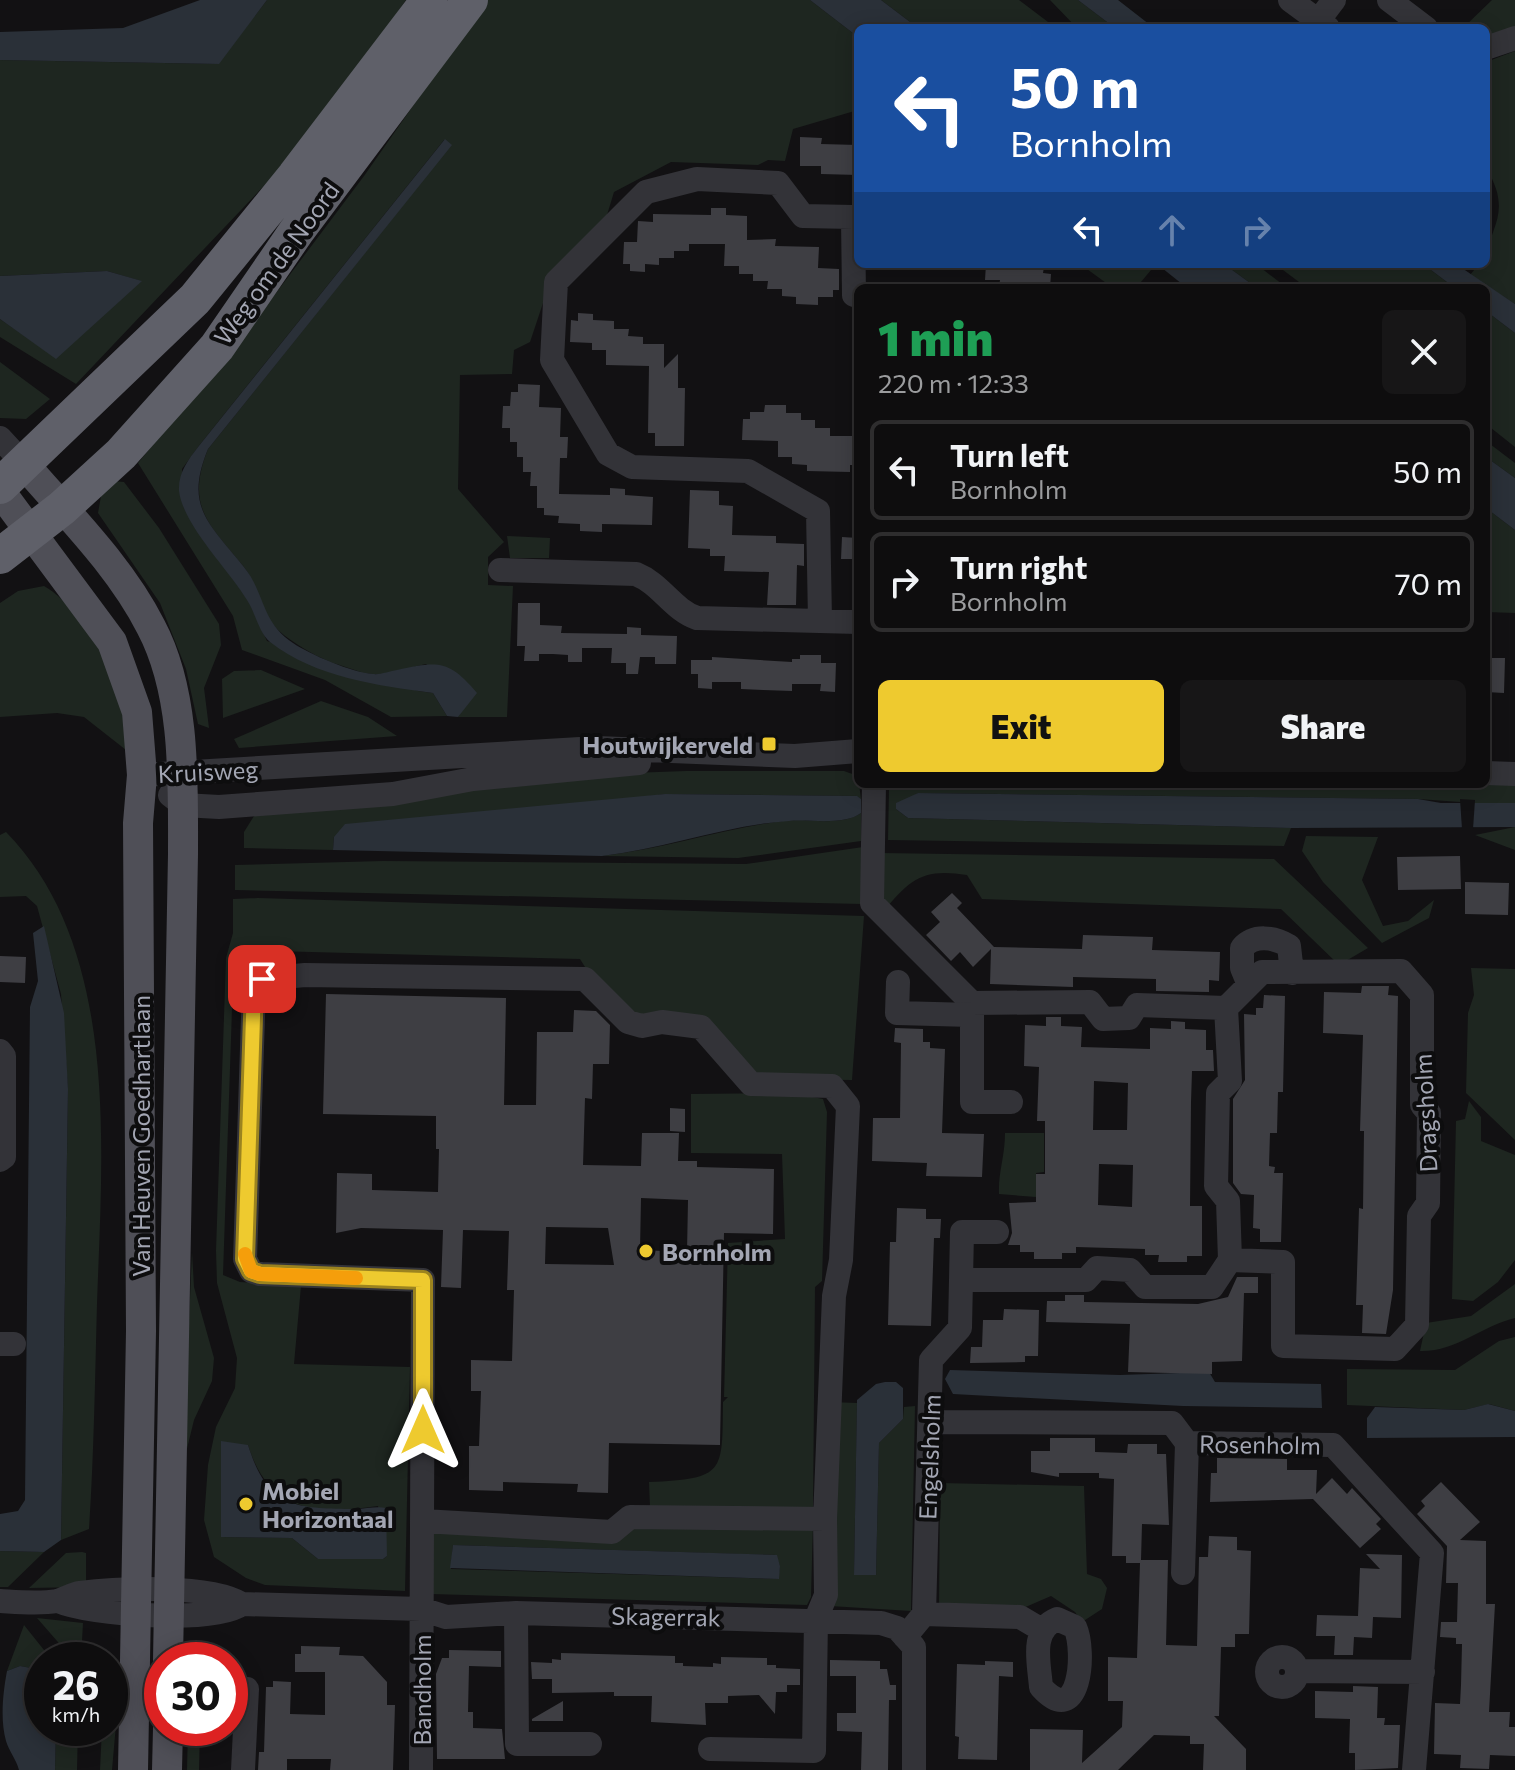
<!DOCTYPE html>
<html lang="en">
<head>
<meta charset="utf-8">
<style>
	body { margin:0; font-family:Commissioner,sans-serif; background:#171617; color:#f1f3f6; height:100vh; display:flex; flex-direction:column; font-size:30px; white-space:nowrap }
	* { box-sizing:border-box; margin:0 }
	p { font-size:26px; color:#9b9c9e }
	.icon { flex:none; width:44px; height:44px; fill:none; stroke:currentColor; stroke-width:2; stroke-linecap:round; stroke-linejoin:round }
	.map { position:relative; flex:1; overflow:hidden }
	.panel { position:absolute; left:854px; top:284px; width:636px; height:504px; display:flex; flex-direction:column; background:#0e0d0e; border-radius:12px; box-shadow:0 4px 20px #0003,0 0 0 2px #2e2d2e }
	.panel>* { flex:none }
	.top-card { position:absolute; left:854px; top:24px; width:636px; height:244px; border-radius:12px; box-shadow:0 4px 20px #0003,0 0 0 2px #2e2d2e; background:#1a4fa0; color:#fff; overflow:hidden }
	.speed { position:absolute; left:24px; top:1642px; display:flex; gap:16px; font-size:40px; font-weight:700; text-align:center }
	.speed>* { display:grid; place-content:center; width:104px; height:104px; border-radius:50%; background:#0e0d0e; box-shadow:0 4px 20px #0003,0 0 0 2px #2e2d2e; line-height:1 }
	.speed small { font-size:20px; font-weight:400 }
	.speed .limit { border:12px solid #d22; background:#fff; color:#111 }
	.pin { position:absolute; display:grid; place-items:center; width:68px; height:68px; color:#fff; margin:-34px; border-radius:16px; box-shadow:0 4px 12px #0006 }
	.me { position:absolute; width:88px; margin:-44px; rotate:0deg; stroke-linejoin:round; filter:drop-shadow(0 0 6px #0008) }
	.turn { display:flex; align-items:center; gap:28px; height:168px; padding:0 24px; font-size:36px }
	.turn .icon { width:104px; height:104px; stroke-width:2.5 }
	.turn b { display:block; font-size:56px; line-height:68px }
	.lanes { display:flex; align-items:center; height:76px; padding:0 24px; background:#0003; justify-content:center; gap:40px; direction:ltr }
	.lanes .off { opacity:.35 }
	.round { display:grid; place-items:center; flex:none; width:84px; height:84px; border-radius:12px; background:#171617 }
	.head { display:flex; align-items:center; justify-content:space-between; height:136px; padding:0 24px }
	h1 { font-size:48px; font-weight:800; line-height:60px; color:#1e9e55 }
	.cta { display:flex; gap:16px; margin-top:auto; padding:16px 24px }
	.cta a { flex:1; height:92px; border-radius:12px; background:#eeca2f; color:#111; font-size:32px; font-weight:800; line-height:92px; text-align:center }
	.cta a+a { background:#171617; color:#f1f3f6 }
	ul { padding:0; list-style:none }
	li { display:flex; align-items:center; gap:24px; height:100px; margin:0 16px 12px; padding:0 8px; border:4px solid #2e2d2e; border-radius:12px }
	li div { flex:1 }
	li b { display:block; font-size:30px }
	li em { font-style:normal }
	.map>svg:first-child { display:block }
	.green { fill:#1e2620; fill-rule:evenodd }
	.water { fill:#2a3038 }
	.pier { fill:#121113 }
	.building { fill:#3e3e43; fill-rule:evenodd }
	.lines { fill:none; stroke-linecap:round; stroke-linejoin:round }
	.minor { stroke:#333338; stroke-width:24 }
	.major { stroke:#4f4f57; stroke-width:30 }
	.highway { stroke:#5f6069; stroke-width:36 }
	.route-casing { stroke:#9b831f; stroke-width:20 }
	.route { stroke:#eeca2f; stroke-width:14 }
	.slow { stroke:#f59e0b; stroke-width:14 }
	.poi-dot { fill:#eeca2f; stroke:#0d0d0e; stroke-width:3 }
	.labels { text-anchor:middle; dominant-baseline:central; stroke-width:8; stroke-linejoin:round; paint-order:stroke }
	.street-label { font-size:24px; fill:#a3a6b3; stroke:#0d0d0e }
	.poi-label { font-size:24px; font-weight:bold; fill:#a3a6b3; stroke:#0d0d0e; text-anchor:start }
</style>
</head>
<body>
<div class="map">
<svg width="1515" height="1770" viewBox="0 0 1515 1770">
	<rect width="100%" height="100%" fill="#121113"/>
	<!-- green -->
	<path class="green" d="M267,0H406L313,134L76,384L0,337V319L56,358L141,281L107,271L0,276V60L218,64Z
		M487,0H810L858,37V110L793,129L785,161L768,160L758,165L671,162L614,192L600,238L551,279L530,342L514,350L512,374L460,375L458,489L504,542L488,557V585L513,586L507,717H458L467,702L426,664C410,667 388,676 372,674C341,671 291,646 270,622C257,607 256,582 244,567C209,524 185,507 208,449L451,145L444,140L198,447L182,469L184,508L248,600L267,641L418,691L433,693L447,716L391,717L325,680L242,650L233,616L138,463L276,293L364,176Z
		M881,0H1019L1056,28H918Z
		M1050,0H1078L1115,28H1077Z
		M1492,0H1515V28L1486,40V28H1463Z
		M1515,51V304L1470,275L1479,264H1486C1486,229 1515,215 1486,168L1489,146L1486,142V62Z
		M1080,264H1156L1136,288H1113Z
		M1224,264H1256L1287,288H1257Z
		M1275,264H1423L1455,288H1307Z
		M1486,311L1515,333V447L1486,424Z
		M0,362L50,399L26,419L0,418Z
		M1486,441L1515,463V478L1486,457Z
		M113,481L124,482L159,528L219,624L221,645L204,688L209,728L198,724L186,669L160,603L98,513L101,496Z
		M1486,508L1515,530V613L1486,612Z
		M507,536L550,538L549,558H510Z
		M44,586C93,615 128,694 126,750L84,717L57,713L0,717V603L18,591Z
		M261,670L305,689L223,718L222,679L234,671Z
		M321,701L368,717L397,736L239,748L234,739Z
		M686,771H844L858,776L861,799L856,796L665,794L334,837L333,850L244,848V832L254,816L603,774Z
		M1515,783V803L1503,805L1418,799L918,793L896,809L908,818L1291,828L1284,846L888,840L889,788L895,784Z
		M861,813V841L738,858L602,856C664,849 722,829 783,821C806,818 842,827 861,813Z
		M1515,827V850L1475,835Z
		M6,832C121,949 102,1152 97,1304C95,1379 94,1454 89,1529L61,1540L68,1089L61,994L37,906L26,896L0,897V835Z
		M1306,836L1378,837L1362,880L1383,926L1408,921L1434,900L1429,918L1382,943L1323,882L1302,851Z
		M863,847L862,904L235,890V865L383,861L746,864Z
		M880,853L1274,859L1368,948L1339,965L1281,909L982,899L967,875C923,868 910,879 883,912Z
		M258,898L864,916L852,1080L751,1079L697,1019L643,1018L595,983L580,959L234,950L223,1275L240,1282L301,1286L294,1364L410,1367L405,1591L265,1585L246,1578L214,1557L204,1520L208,1465L216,1427L235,1388L237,1358L217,1283L216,1251L226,958L233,933V899ZM248,1445C269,1512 315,1515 378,1506L387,1556L383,1559H318L292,1538L222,1537Z
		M1471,968L1515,969V1140L1466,1093L1468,1013L1474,995Z
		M792,1093L823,1099L827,1112L822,1281L815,1287L813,1509L650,1507L649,1482C726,1479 722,1472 723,1402L728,1397H724L728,1243L785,1239L782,1154L691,1153V1094Z
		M1469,1101L1481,1117V1141L1515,1155V1260L1498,1282L1473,1301L1452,1299L1456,1121L1465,1119Z
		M1005,1133H1044V1172L1036,1173V1197L999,1194C998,1172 1005,1157 1005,1133Z
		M192,1252L194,1287L214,1358L212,1381L194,1420L183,1465Z
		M1515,1284V1318C1481,1326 1456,1352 1420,1351L1426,1323L1471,1316Z
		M1515,1337V1411L1489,1404L1464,1410L1347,1405V1369L1455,1370L1499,1341Z
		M831,1402L857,1403L854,1575H876L879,1443L903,1419L904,1407L915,1406L911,1611L830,1606Z
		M940,1483L1084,1486L1087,1574L1101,1579L1107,1588L1102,1609L1082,1622L1075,1612L1051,1596L1021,1609L939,1610Z
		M631,1521L813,1523L811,1597L807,1605L431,1594L432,1526ZM453,1545L776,1555L780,1566L778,1579L451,1569Z
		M0,1551L44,1552L8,1587H0Z
		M82,1552L86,1553V1587L29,1588L66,1553Z
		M37,1618L83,1623L81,1659L64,1649Z
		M24,1625L52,1660H42V1670L20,1666L7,1671Z
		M110,1679H120L112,1770H100L102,1728H110Z
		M56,1728H78L77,1770H55Z
		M188,1728H200L199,1770H187Z"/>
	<!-- water -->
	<path class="water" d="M200,0H267L219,64L0,60V32L123,28Z
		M810,0H881L918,28H858V37Z
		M1078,0H1118L1154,28H1115Z
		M445,139L452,145L208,449C184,507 209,523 244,567C265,593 261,622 293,643C309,654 353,673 373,674C380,675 390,671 397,670C439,661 449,660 477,693L458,717L447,716L433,693C376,685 317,678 270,642C259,633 255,612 247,600C229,570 183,525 179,491C178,473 188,460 198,447Z
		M1157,264H1224L1257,288H1187Z
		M1423,264H1456L1515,304V333L1486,311V288H1455Z
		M107,271L142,281L56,359L0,319V276Z
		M1486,457L1515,478V530L1486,508Z
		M918,793L1418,799L1441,803H1515V827L1291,828L908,818L896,809V803Z
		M665,794L857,796L861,799V813C844,826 810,819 789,821C726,825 665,849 602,856L333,850L334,837L345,824Z
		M44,926L64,1013L68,1089L61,1540L44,1552L0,1551V1514L18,1511L25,1500L30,1007L38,981L33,933Z
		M950,1370L1120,1375L1209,1372L1215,1382L1321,1384L1322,1408L1183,1406L953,1394L945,1379Z
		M885,1382H896L903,1388V1419L879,1443L876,1575H854L857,1400L876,1384Z
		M1488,1404L1515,1411V1437L1367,1438V1418L1375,1407L1464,1410Z
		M221,1441L248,1445C268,1509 296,1508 355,1509C366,1509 376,1506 386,1508L387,1556L383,1559H318L292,1538L221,1537Z
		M453,1545L777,1555L780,1566L779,1579L450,1568Z
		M20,1666L42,1670V1728H56L55,1770H19C16,1759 9,1751 6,1741C0,1720 3,1692 7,1671Z"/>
	<!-- pier -->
	<path class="pier" d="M1460,799L1475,800L1473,829H1462Z"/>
	<!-- building -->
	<path class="building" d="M800,137L822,138L821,144L858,145V175L821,174V166H800Z
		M711,208H726V215L747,216V240L776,239L775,246L819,247L818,268L839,269V290H833V297H818V305L796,304V297L782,296V289H767L768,281H753V274H739V266H724L725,244H689V251H674V258H659V265L645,264V272L630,271V264H623L624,242H637L638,221L653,222V214L711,215Z
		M986,264L1044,267L1043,273L1051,274L1050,288L999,287L1000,280H985Z
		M578,313L593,314V320L614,321V329H629L628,336L643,337V344H664V368L678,354V388H685L684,446H655V433H648L649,366L606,365V350H592V343L570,342L571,320L578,321Z
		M518,384L540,385L539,407L561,408L560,437H568L567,458H560L559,494L610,495V488L625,489V495L653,497L652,525L602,524V532L580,531V524L558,523L559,516L544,515V508H537V486H530L531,472H523V457H517V442H510V428H502L503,406H510L511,392H518Z
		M765,405H786V413H801V420H815V428H830V436H858V465H850V472L807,471V465L792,464V457H778V441L742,440L743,419H750V412H764Z
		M690,490L719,491V505L733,506L732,535L776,536V543L804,544V566L797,565L796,605H767L769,572L724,571L725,556H710V549L688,548Z
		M842,537L858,538V559H841Z
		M518,603H540V625L562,626L561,633L627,634V627L641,628V635L677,636L676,664H655V657H640L638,674H626V656V663H611L612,648H582V662H568V655L553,654H539V661H524L525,646H517Z
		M800,655H821V663H836L835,692L820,691L821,684H792V691L763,690L741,689V682H712V689L698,688V674H691V660H712V657L792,662V659H800Z
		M1486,658H1505L1504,693L1486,692Z
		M1460,856L1461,889L1398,890L1397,857Z
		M1465,882L1509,883L1508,915L1465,914Z
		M952,893L962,903L957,908L994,947L1082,949L1083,935L1153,937L1152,950L1220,952L1219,981L1209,980V992L1156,991V979L1073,977V987L990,984L991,949L973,967L960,952L951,961L926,935L940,922L931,912Z
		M0,956L26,957L25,983L0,982Z
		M1362,986H1389L1388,995L1398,996L1393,1290L1386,1334L1362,1333L1363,1305H1356L1359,1208L1363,1209L1364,1131H1360L1363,1035L1323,1033L1324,992L1361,993Z
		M326,994L506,998L504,1105H536L537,1032H573L574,1010L596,1011L610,1025L609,1064H593L592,1099L585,1098L583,1165L641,1166L642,1133H679L678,1161H697V1167L774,1169L773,1234L724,1233L720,1445L609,1443L608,1493L577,1492L578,1484L503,1482V1491L469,1490V1446H479L481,1391H471V1360L512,1361L514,1290H507L509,1231L463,1230L461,1288L441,1287L443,1230L361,1228L336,1233L337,1173L372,1174V1190L438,1192L439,1149H436V1116L323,1114ZM641,1198L688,1200L687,1252L640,1250ZM546,1227L608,1228L614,1265L545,1264Z
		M1264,995L1285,996L1283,1092H1278L1277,1133H1270L1269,1166L1275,1167L1274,1173H1283L1281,1242H1260V1229L1253,1228L1254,1195L1241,1194L1233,1183V1099L1245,1080L1244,1014L1256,1015V1008H1263Z
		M1046,1017H1061V1026L1082,1027L1081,1047L1150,1049V1028L1171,1029V1021L1185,1022V1029L1206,1030V1050H1213L1214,1071H1192L1191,1102L1190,1206H1202V1256H1187V1262H1158L1159,1255H1145V1249L1076,1247V1253H1062V1259H1034V1252H1020V1245H1008L1012,1233L1009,1203L1036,1202V1174H1045V1121H1037L1039,1067L1024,1066L1025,1025L1046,1026ZM1094,1081L1128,1083L1127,1130H1093ZM1099,1164L1133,1165L1132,1207L1098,1205Z
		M895,1028L923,1029V1042H930V1048L945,1049L942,1133L984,1134L982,1177L926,1176L927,1163L872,1161L873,1118H900L901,1043L894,1042Z
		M670,1108L685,1109V1132L670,1131Z
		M897,1208L926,1209V1219H941L940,1238H934L931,1326L888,1325L890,1242H896Z
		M1237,1277H1258V1293H1244L1242,1361L1212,1362V1374L1128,1372L1130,1324L1046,1322L1047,1301H1065V1295H1084V1302L1198,1304L1228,1297Z
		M1004,1309L1039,1310L1038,1356H1025V1362L970,1363L971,1347H982L983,1320H1003Z
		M1050,1438H1095V1452L1127,1453L1128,1444H1157V1454H1166L1169,1525L1142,1524L1141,1560H1168L1166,1645L1197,1646L1199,1557H1208L1209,1536L1237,1537V1550L1251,1551L1249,1634H1235V1647H1221L1219,1716H1214L1246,1749V1770H1203L1204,1744H1190V1736L1154,1735L1118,1770H1030V1729L1083,1730L1082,1763L1122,1727L1123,1701H1108V1657L1137,1658L1140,1563H1126V1556H1112L1114,1479L1099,1478V1473H1059V1477L1031,1472V1451H1050Z
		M1217,1458L1287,1459V1470H1317L1316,1494L1332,1478L1347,1494L1352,1488L1381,1519L1376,1524L1381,1529L1360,1548L1313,1499L1210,1502L1211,1473H1217Z
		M1441,1482L1480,1522L1460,1540L1486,1541V1604H1495L1489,1712H1510L1509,1727H1515V1756L1490,1755L1489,1769L1460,1768L1461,1755L1434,1754L1435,1703L1460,1704L1461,1685L1462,1644H1456V1638L1440,1637L1441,1622H1457L1458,1583H1446L1447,1546L1417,1514L1425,1506L1421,1501Z
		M1366,1554L1402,1555L1401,1618L1373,1617L1372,1638L1354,1637L1353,1655H1334L1335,1636H1316L1317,1615L1358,1616L1360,1568L1380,1569Z
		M301,1646L340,1647L339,1655L363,1656L387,1682V1705H395L393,1770H330L331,1759H287V1770H258L259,1752H264L266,1687H273V1681L291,1682L290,1714L325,1715V1672H295V1654H301Z
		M449,1650L501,1651V1667L469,1666L468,1712H473V1728L502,1729L505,1759H437L436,1674L442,1658H449Z
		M561,1653L675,1656V1663H683V1666L713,1667V1663L721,1664V1657L767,1658V1665H776V1668L800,1669V1685H787V1692H776L775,1714L759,1695L728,1696V1703H705L706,1725L651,1722L652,1696H614V1692L552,1693V1679H532L531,1662L552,1663V1659L561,1660Z
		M830,1660L880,1661V1669H887L890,1685H896V1700H889L888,1770H861L862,1732L837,1731V1713H856V1676H830Z
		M985,1661L1013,1662V1677L999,1676L997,1760L958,1759L959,1737L955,1736L957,1664L985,1665Z
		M1353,1686L1378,1687L1377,1718H1385L1384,1725H1400L1398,1768L1355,1770V1753H1349L1350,1719L1315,1718V1691L1353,1692Z
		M563,1701V1721H532V1719Z"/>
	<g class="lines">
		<!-- minor -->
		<path class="minor" d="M1290,0L1328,28
			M1389,0L1426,28
			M1318,21L1334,0
			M1486,48L1515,38
			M0,438L24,464
			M500,570L636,574C661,584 673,610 697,618L858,622
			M820,621L818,511L748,471L632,467L608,454L552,360L556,282L646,192L697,179L778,183L803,216L853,217L854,295H858
			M1486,773L1515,774
			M142,775L597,748L795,756L858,751
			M874,784L872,903L972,1003V1102H1011
			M170,795L183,805L219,807L393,794L473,779L639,763
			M898,982L897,1013L972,1015
			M1249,985L1242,968V948C1254,934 1274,937 1289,946L1292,973
			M1226,1008L1262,972L1401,971L1422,995V1105L1429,1113L1428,1203L1419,1216L1417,1325L1395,1349L1283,1346V1262L1230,1260
			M0,1051L4,1056V1157L0,1160
			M961,1280H1086L1097,1268L1130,1270L1145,1287H1212L1230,1260L1228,1201L1216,1186L1218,1093L1230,1081L1226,1008L1137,1005L1129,1018L1103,1019L1090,1002L972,1003
			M0,1344H14
			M931,1422L1172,1423L1187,1443L1333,1445L1432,1553L1414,1770
			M423,1521L612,1532L630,1517L825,1519
			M1183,1573L1187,1443
			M0,1601C18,1602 39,1604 57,1601C65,1599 72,1594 80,1593C119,1588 210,1584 242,1604L421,1609L446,1617L516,1613L881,1623L897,1628L914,1647V1770
			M58,1601C90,1615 213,1624 242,1604
			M516,1613L517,1744H590
			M924,1614L1020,1617L1042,1630
			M1057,1619L1075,1627C1086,1651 1080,1731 1041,1687C1039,1662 1030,1630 1057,1619Z
			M905,1637L924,1614L931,1360L960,1328L962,1232H997
			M1267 1672a15 15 0 1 1 30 0a15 15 0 1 1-30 0Z
			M1298,1671L1423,1672
			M243,1770L247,1689
			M421,1770L423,1280L260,1274L251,1271L245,1259L254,987L262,979L305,975L585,979L628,1022L642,1026L662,1022L701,1027L751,1084L832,1086L848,1106L841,1260L834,1296L825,1519L826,1595L816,1619L814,1751L710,1749"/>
		<!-- major -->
		<path class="major" d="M24,464C68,515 120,566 151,627C186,693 183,781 183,854L168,1660
			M0,491L112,642L137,712L142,775L138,823L141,1331L133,1770
			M167,1770L168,1728"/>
		<!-- highway -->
		<path class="highway" d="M0,486L195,299L295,176L429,0
			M0,556L62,508L121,454L217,347L296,232L470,0"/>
	</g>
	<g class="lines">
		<!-- route casing -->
		<g class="route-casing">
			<path id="route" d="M262,979L254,987L245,1259L251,1271L260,1274L423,1280V1430"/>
		</g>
		<!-- route -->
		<use href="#route" class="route"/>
		<!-- slow -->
		<path class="slow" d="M245,1254L251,1271L260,1274L356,1278"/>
	</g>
	<!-- markers -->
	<g class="poi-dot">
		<rect x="761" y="736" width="16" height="16" rx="4"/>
		<circle cx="646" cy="1251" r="8"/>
		<circle cx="246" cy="1504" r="8"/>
	</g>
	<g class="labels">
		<!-- street labels -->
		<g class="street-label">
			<text transform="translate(276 263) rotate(-54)">Weg om de Noord</text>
			<text transform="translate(208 771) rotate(-3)">Kruisweg</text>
			<text transform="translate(1425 1113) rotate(-93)">Dragsholm</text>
			<text transform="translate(140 1136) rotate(-90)">Van Heuven Goedhartlaan</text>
			<text transform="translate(1260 1444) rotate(1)">Rosenholm</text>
			<text transform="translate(929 1457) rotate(-88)">Engelsholm</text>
			<text transform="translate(666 1616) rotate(1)">Skagerrak</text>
			<text transform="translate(421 1690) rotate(-90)">Bandholm</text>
		</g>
		<!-- poi labels -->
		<g class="poi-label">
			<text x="753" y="744" text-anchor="end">Houtwijkerveld</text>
			<text x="662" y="1251">Bornholm</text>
			<text x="262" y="1490">Mobiel<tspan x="262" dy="28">Horizontaal</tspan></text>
		</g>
	</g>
</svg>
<div class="speed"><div>26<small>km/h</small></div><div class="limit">30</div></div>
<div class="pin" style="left:262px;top:979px;background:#d93025"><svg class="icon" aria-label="arrive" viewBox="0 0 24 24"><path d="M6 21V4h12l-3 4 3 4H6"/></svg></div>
<svg class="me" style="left:423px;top:1430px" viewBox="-20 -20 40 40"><path d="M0-17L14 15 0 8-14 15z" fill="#eeca2f" stroke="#fff" stroke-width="4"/></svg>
<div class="top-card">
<div class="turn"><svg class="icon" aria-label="left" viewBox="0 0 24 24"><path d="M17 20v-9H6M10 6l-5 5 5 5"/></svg><div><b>50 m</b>Bornholm</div></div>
<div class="lanes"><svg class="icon" aria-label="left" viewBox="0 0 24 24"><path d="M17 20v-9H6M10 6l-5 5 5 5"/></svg><svg class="icon off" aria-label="ahead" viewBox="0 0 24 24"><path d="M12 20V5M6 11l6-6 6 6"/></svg><svg class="icon off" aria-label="right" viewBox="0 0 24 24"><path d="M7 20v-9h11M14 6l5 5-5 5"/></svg></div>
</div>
<section class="panel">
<div class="head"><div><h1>1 min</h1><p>220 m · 12:33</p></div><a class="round"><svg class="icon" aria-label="close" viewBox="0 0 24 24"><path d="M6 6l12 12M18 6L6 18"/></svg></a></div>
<ul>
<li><svg class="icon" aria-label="left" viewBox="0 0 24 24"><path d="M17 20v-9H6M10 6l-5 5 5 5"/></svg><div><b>Turn left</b><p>Bornholm</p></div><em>50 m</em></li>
<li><svg class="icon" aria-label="right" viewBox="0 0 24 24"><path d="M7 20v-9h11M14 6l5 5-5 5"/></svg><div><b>Turn right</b><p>Bornholm</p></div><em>70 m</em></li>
</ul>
<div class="cta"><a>Exit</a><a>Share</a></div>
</section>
</div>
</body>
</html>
